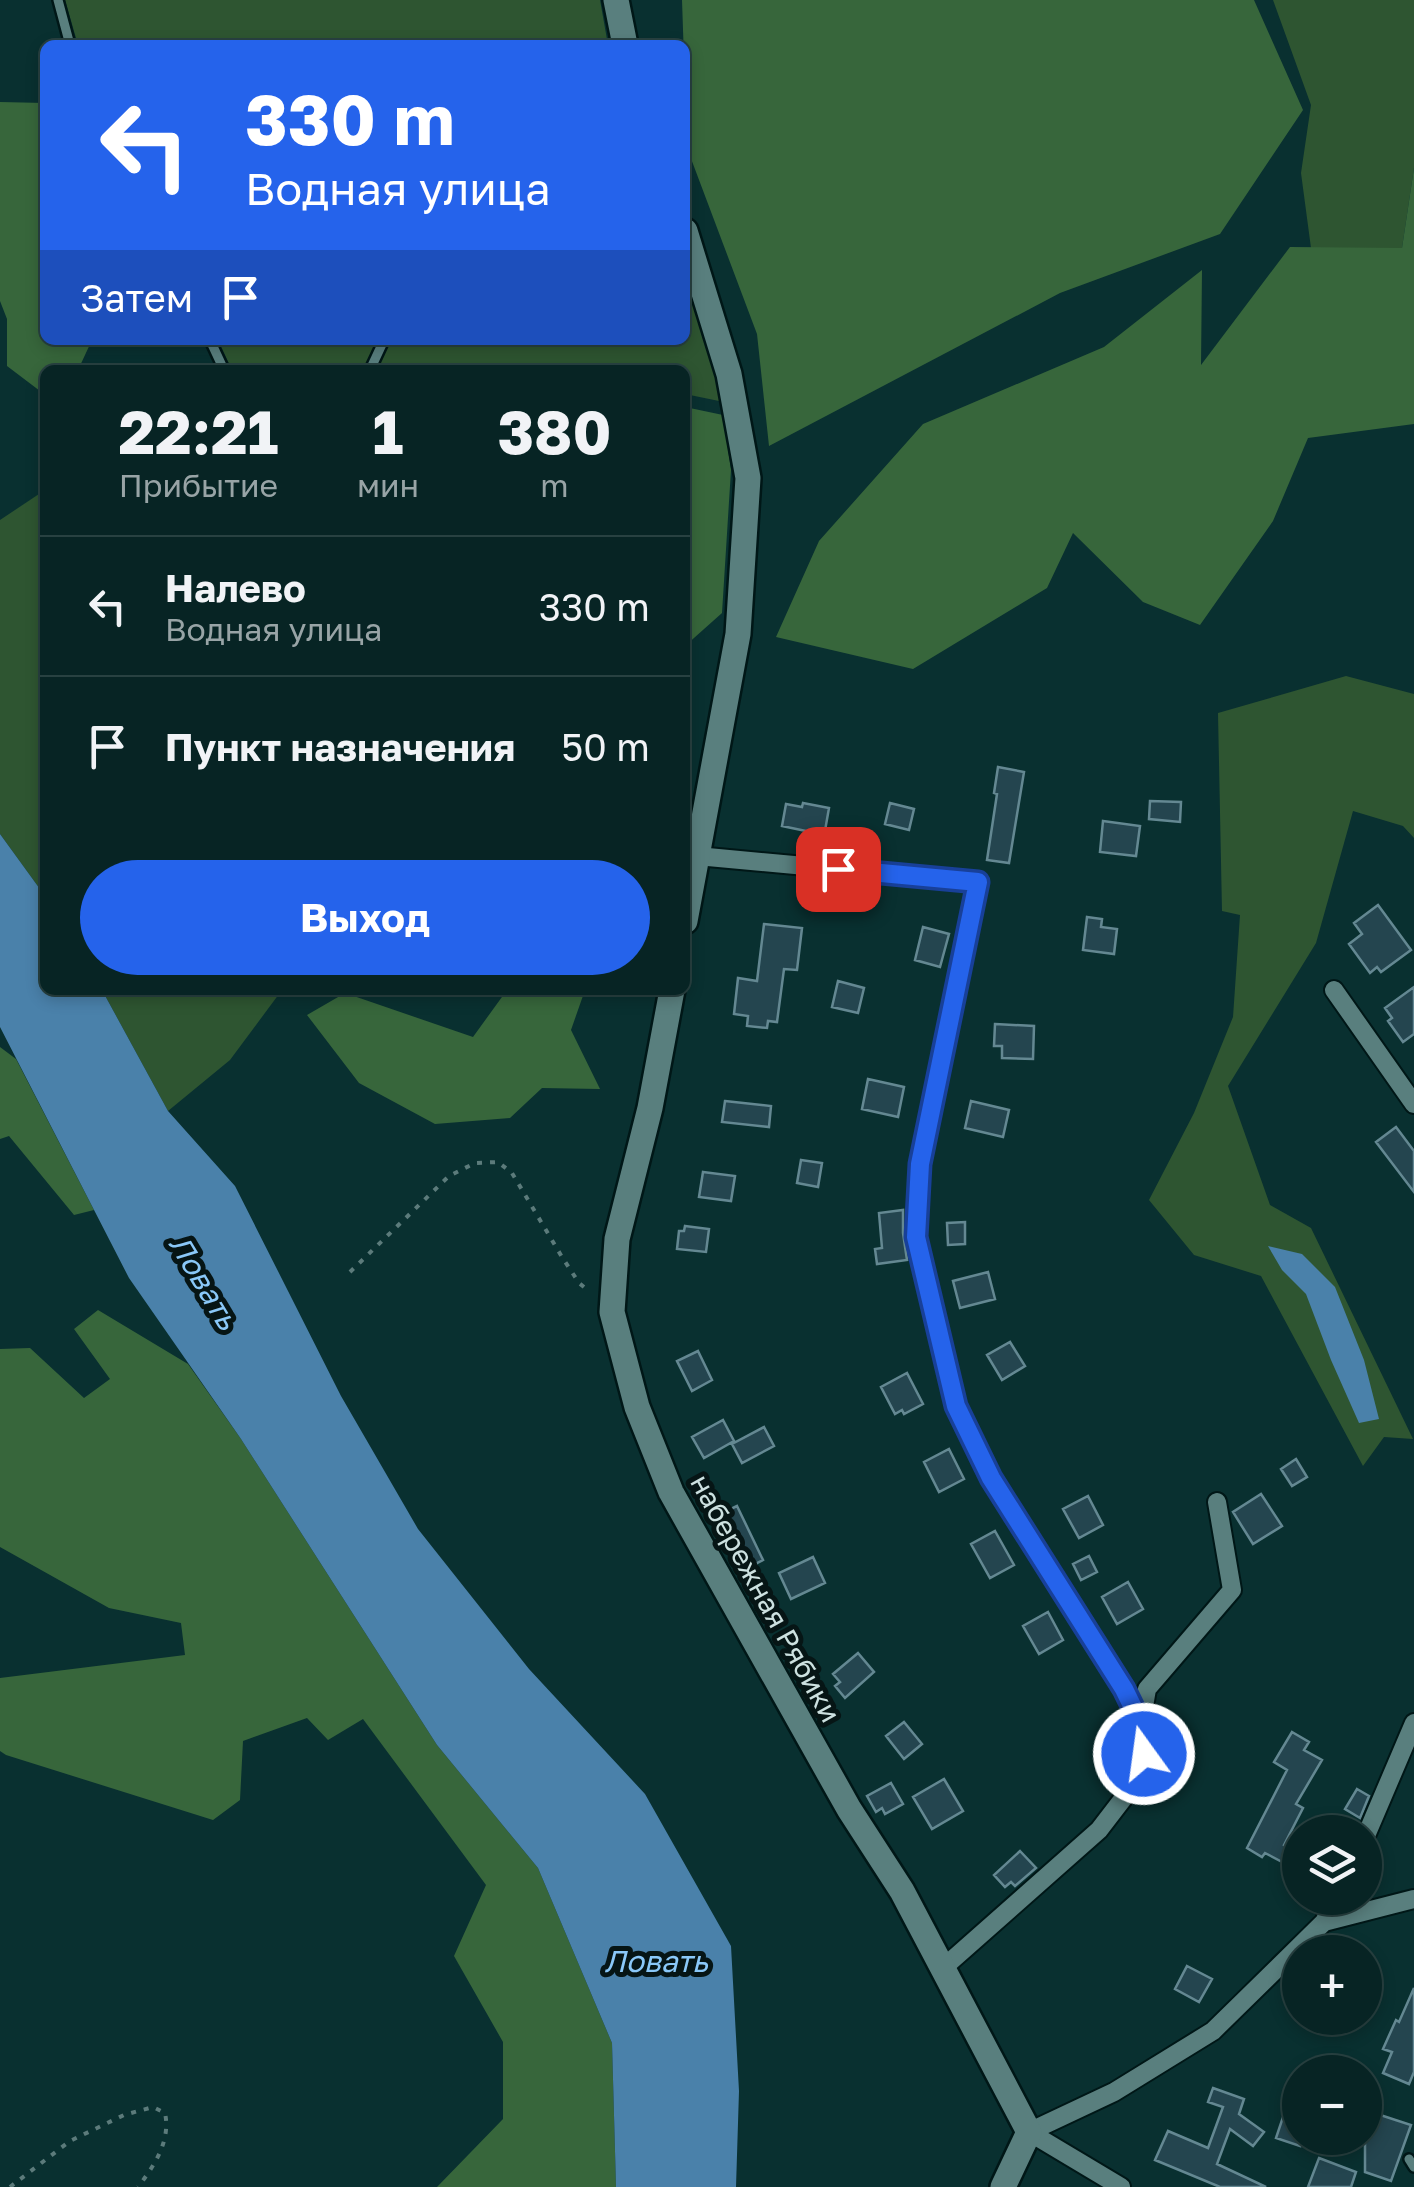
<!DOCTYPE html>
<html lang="ru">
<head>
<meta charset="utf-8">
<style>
	body { margin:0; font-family:"Golos Text",sans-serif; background:#102c2c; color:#f1f3f6; height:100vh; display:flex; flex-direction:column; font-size:38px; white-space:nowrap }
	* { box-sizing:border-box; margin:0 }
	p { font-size:32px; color:#98a4a6 }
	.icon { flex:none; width:55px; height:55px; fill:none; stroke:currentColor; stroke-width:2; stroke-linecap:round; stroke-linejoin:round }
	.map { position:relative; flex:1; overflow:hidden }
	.drawer { position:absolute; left:40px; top:365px; width:650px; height:630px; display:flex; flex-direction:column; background:#072424; border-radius:15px; box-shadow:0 5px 15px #0003,0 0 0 2px #284141 }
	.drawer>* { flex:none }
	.banner { position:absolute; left:40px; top:40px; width:650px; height:305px; border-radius:15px; box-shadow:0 5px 15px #0003,0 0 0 2px #284141; background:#2563eb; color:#fff; overflow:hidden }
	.tools { position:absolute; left:1282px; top:1815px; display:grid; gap:20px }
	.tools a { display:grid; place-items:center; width:100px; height:100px; border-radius:50%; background:#072424; box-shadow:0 5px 15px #0003,0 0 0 2px #284141; font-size:50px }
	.pin { position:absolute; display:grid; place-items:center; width:85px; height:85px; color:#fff; margin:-42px; border-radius:20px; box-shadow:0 5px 15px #0006 }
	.me { position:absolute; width:110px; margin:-55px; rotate:346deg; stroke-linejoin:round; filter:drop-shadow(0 0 8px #0008) }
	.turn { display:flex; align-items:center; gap:35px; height:210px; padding:0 40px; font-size:45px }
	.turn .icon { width:130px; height:130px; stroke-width:2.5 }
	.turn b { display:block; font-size:70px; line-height:85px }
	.then { display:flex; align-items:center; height:95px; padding:0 40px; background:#0003; gap:20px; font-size:38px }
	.eta { display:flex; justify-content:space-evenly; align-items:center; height:170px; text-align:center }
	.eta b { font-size:60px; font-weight:700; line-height:70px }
	.button { display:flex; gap:20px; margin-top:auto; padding:20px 40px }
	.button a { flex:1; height:115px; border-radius:60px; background:#2563eb; color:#fff; font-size:40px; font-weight:700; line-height:115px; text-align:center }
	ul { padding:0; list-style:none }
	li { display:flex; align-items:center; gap:30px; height:140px; padding:0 40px; border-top:2px solid #284141 }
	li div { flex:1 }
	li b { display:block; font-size:38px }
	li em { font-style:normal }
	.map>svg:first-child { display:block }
	.green { fill:#2e5531 }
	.forest { fill:#37663b }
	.water { fill:#4a81aa }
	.building { fill:#24454f; stroke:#648892; stroke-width:2.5 }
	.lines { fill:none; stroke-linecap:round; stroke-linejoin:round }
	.lane-casing { stroke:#001717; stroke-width:14 }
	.street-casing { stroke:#001717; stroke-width:22 }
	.secondary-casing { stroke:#001717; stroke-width:30 }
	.path { stroke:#5c7b7b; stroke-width:4; stroke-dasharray:5 8; stroke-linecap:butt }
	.lane { stroke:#597f7e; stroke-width:9 }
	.street { stroke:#597f7e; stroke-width:18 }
	.secondary { stroke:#597f7e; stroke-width:25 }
	.route-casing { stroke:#184099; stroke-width:25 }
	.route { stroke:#2563eb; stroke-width:18 }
	.labels { text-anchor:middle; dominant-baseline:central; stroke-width:10; stroke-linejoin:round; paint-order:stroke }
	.street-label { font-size:28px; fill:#cde1e0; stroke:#061515 }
	.water-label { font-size:30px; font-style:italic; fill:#8ac8f8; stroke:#061515 }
</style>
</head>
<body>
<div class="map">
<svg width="1414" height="2187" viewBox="0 0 1414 2187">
	<rect width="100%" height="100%" fill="#093030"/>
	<!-- green -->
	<path class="green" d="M65,0H600L608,45H78Z
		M1273,0H1414V168L1402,248H1311L1301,173L1311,105Z
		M685,269L718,370L719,401L685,394V370H568L554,367L553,370H232L218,340H685Z
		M42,492L45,493V896L0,834V520Z
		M1346,676L1414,694V838L1403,826L1353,811L1316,943L1228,1086L1270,1205L1311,1228L1413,1439L1384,1437L1363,1466L1261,1276L1194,1255L1149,1200L1194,1113L1233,1017L1240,915L1222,911L1218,713Z
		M102,990H282L230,1060L168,1111Z"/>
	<!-- forest -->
	<path class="forest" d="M682,0H1254L1303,110L1220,234L1060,293L769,446L757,334L687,148Z
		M0,102L45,103V340H92L78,370H45V389L40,391L7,366V319L0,301Z
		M1414,168V424L1308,438L1273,521L1200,625L1143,602L1073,533L1047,588L913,669L776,637L819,541L923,424L1104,347L1202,270L1201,365L1290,247L1402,248Z
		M685,407L723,415L731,470L722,613L685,646Z
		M507,990H585L571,1030L600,1089L542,1088L510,1118L435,1124L359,1083L307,1015L345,993L473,1037Z
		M0,1047L16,1059L94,1210L74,1215L9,1136L0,1139Z
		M98,1310L188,1364L241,1439L437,1745L538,1868L612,2043L616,2187H437L503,2119V2042L454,1956L486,1885L363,1719L328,1740L307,1718L243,1741L240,1800L213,1820L6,1755L0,1751V1678L185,1655L181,1623L109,1608L0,1547V1349L30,1348L84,1398L110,1379L74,1329Z"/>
	<!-- water -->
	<path class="water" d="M0,834L45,896V990H102L168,1111L235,1186L341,1396L418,1529L529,1669L645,1794L731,1946L739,2091L736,2187H616L612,2043L538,1868L437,1745L241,1439L129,1278L0,1027Z
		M1268,1246L1302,1254L1335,1287L1364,1360L1379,1419L1359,1423L1331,1360L1306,1294L1282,1270Z"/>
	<!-- building -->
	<path class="building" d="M998,767L1024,772L1009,863L987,860L997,794L994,793Z
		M1150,801L1181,802L1180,822L1149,819Z
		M803,803L829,808L823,842L805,839L806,831L782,826L786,804L802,807Z
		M890,803L914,809L909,830L885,824Z
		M1103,821L1140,826L1136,856L1100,852Z
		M1378,905L1411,950L1381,972L1377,967L1370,973L1349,944L1362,934L1354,923Z
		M1087,917L1102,919L1101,927L1117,929L1114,954L1083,950Z
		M764,924L802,928L797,970L784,969L777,1022L768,1021L767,1028L747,1026L748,1016L734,1014L738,978L757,981Z
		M923,927L949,934L940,967L915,960Z
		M838,981L864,988L858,1013L832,1007Z
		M1414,987V1034L1403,1042L1388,1021L1392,1018L1385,1008Z
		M995,1024L1034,1026L1033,1059L1002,1058V1046H994Z
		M868,1079L904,1087L898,1117L862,1109Z
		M725,1101L771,1106L769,1127L722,1122Z
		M971,1101L1009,1110L1003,1137L965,1128Z
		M1396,1127L1414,1151V1192L1376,1142Z
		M801,1160L822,1163L818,1187L797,1183Z
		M703,1172L735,1176L731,1201L699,1197Z
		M903,1210V1233L907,1260L877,1264L875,1249L882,1248L879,1213Z
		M965,1222V1244L948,1245L947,1223Z
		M685,1226L709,1229L706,1252L677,1249L679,1231H684Z
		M988,1272L995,1299L960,1308L953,1281Z
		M1010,1342L1025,1366L1002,1380L987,1355Z
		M698,1351L712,1380L692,1391L677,1361Z
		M907,1373L923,1404L904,1414L902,1410L895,1414L881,1387Z
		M723,1420L734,1441L704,1458L692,1437Z
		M764,1427L774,1446L742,1463L732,1444Z
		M949,1449L964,1479L939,1492L924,1462Z
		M1296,1459L1307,1477L1292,1486L1281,1469Z
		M1261,1494L1282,1526L1253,1544L1233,1512Z
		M1088,1496L1103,1525L1079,1538L1063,1509Z
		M737,1506L763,1560L745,1569L720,1514Z
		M995,1531L1014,1565L990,1578L971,1544Z
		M1089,1556L1097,1572L1081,1580L1073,1564Z
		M813,1557L825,1583L791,1599L779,1573Z
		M1128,1582L1143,1609L1117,1624L1102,1597Z
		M1048,1612L1063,1640L1039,1654L1023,1626Z
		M858,1653L874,1672L845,1698L835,1686L840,1682L833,1674Z
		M904,1722L922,1744L904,1759L886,1736Z
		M1292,1732L1309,1742L1304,1750L1322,1760L1296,1804L1303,1808L1284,1845L1300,1855V1880L1282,1862L1265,1853L1262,1857L1247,1848L1287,1770L1274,1762Z
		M944,1779L963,1811L932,1829L913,1797Z
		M891,1783L903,1804L885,1814L882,1808L876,1812L867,1796Z
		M1357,1789L1369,1796L1360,1818L1345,1809Z
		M1020,1851L1036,1868L1015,1886L1011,1882L1005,1887L994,1875Z
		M1187,1966L1212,1979L1199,2002L1175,1989Z
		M1414,1988V2072L1409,2084L1383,2073L1392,2052L1383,2049L1396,2020L1399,2022Z
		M1213,2088L1244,2099L1239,2114L1264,2132L1253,2146L1230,2129L1217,2164L1266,2187H1220L1155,2160L1168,2131L1208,2148L1223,2107L1208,2102Z
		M1286,2108L1300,2113V2146L1276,2138Z
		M1365,2110L1411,2125L1391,2181L1365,2172Z
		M1319,2158L1356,2172L1351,2187H1308Z"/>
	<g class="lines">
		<!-- lane casing -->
		<g class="lane-casing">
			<path id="lane" d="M58,0L70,45
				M210,340L224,370
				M370,370L384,340
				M1409,2159L1414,2167"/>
		</g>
		<!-- street casing -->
		<g class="street-casing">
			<path id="street" d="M697,856L978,882L920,1164L916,1237L956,1406L991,1478L1124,1689L1141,1724L1144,1754L1132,1787L1099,1830L943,1968
				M1334,990L1414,1104
				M1141,1724L1147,1689L1232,1590L1217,1502
				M1365,1838L1414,1723
				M1324,1922L1414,1899
				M1029,2132L1114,2092L1213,2031L1324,1922L1336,1898
				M1029,2132L1121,2187"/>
		</g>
		<!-- secondary casing -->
		<g class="secondary-casing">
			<path id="secondary" d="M616,0L625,45
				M685,231L729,374L748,478L738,634L685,921
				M672,990L650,1108L617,1239L612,1312L637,1407L671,1492L849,1809L902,1891L1029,2132L1003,2187"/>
		</g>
		<!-- path -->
		<path class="path" d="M350,1272L449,1176L475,1163L498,1162L512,1173L562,1257L579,1283L590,1292
			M10,2187L70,2141L124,2115L153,2107L165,2113C171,2141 154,2166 138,2187"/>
		<!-- lane -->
		<use href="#lane" class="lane"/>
		<!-- street -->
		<use href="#street" class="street"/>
		<!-- secondary -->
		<use href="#secondary" class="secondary"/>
	</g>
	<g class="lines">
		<!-- route casing -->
		<g class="route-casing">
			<path id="route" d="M838,869L978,882L920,1164L916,1237L956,1406L991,1478L1124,1689L1141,1724L1144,1754"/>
		</g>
		<!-- route -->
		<use href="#route" class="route"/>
	</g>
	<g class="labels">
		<!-- street labels -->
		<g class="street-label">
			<text transform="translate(766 1598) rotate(61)">набережная Рябики</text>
		</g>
		<!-- water labels -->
		<g class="water-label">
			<text transform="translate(204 1282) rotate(59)">Ловать</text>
			<text x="656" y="1961">Ловать</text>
		</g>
	</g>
</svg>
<div class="tools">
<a><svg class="icon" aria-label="layers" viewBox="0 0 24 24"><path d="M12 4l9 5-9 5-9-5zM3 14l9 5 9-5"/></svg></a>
<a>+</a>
<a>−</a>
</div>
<div class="pin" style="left:838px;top:869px;background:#d93025"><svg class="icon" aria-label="arrive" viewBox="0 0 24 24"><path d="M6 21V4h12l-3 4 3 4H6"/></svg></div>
<svg class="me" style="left:1144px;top:1754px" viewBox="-20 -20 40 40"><circle r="17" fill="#2563eb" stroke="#fff" stroke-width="3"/><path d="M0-11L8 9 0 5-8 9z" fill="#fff"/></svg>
<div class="banner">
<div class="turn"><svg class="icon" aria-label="left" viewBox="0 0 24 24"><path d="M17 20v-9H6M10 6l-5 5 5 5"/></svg><div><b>330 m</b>Водная улица</div></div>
<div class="then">Затем<svg class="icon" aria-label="arrive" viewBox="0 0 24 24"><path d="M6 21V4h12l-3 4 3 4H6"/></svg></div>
</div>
<section class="drawer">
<div class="eta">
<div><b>22:21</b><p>Прибытие</p></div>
<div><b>1</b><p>мин</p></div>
<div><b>380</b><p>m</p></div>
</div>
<ul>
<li><svg class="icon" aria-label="left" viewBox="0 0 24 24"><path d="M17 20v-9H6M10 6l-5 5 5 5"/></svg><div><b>Налево</b><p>Водная улица</p></div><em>330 m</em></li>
<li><svg class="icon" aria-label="arrive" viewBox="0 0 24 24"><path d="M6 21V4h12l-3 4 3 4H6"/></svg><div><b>Пункт назначения</b></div><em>50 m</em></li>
</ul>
<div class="button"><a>Выход</a></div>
</section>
</div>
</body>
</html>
